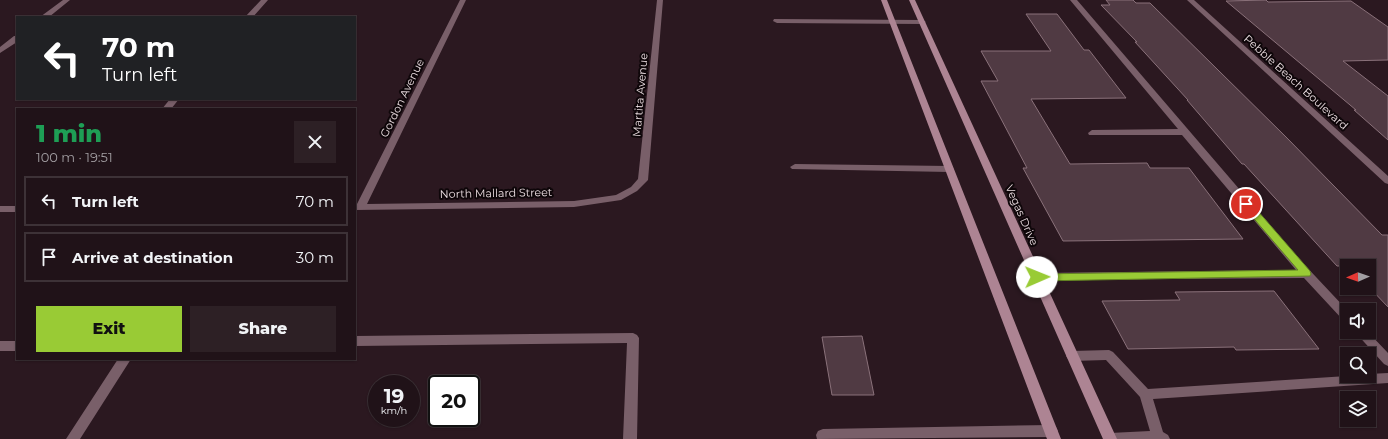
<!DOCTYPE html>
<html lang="en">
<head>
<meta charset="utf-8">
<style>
	body { margin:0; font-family:Montserrat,sans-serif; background:#2d2025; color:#f1f3f6; height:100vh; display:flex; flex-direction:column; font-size:15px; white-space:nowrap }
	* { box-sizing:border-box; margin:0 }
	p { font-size:13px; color:#a29ea2 }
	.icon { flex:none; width:22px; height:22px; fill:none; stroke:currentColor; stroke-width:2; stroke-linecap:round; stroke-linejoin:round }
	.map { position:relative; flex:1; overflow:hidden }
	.sheet { position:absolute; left:16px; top:108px; width:340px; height:252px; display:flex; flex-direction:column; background:#201218; border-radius:0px; box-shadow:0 1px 3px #0004,0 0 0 1px #3d3237 }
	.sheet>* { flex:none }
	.top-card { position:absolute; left:16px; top:16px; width:340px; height:84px; border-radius:0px; box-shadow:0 1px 3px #0004,0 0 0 1px #3d3237; background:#202124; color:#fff; overflow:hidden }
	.needle { width:26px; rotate:268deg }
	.controls { position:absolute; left:1340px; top:259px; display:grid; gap:8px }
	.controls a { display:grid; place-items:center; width:36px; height:36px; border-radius:0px; background:#201218; box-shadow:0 1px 3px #0004,0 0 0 1px #3d3237; font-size:20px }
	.speed { position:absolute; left:368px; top:375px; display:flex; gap:8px; font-size:20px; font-weight:700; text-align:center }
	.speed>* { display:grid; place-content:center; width:52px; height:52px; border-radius:50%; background:#201218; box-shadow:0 1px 3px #0004,0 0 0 1px #3d3237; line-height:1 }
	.speed small { font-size:10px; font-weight:400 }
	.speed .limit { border:2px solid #111; border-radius:6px; background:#fff; color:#111 }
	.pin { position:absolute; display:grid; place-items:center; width:34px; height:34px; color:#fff; margin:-17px; border:2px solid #fff; border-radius:50%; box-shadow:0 1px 4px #0007 }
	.me { position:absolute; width:44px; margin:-22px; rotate:89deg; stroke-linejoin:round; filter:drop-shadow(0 0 3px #0008) }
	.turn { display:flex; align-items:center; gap:14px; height:84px; padding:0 20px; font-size:18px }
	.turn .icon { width:52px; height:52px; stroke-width:2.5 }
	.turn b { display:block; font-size:28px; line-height:34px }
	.round { display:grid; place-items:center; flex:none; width:42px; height:42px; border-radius:0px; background:#2d2025 }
	.headline { display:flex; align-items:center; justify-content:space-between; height:68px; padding:0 20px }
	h1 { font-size:24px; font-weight:800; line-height:30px; color:#1e9e55 }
	.primary-button { display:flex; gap:8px; margin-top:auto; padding:8px 20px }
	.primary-button a { flex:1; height:46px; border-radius:0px; background:#99cb35; color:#111; font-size:16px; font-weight:800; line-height:46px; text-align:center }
	.primary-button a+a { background:#2d2025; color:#f1f3f6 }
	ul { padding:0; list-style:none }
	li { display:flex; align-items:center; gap:12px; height:50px; margin:0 8px 6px; padding:0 12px; border:2px solid #3d3237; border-radius:0px }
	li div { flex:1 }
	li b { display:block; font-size:15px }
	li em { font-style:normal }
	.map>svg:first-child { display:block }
	.building { fill:#503a43; stroke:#8a717a }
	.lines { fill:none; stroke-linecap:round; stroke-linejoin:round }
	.lane { fill:#795f69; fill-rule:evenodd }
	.street { fill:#795f69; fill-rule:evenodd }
	.secondary { fill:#ad8493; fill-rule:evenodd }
	.route { fill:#99cb35; stroke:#638422 }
	.labels { text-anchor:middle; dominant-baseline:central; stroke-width:4; stroke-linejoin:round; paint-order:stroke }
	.street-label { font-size:11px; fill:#eee0e4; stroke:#0e0609 }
</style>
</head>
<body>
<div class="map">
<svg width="1388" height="439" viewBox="0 0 1388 439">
	<rect width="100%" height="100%" fill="#2b1820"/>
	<!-- building -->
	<path class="building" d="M1106,0H1133L1136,3H1150L1286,137L1382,235H1388V307L1369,287V266H1337L1244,164H1242L1187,100H1188L1135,42H1137L1101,5H1110Z
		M1266,0L1268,2L1351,1L1388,27V60L1343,61L1388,96V140L1354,110H1356L1226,1Z
		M1026,14H1057L1084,50H1089L1126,98L1031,99L1070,164L1147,163L1150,168H1189L1243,239L1063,241L1023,168H1027L981,81H998L981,51H1051Z
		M1274,291L1319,349L1236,350L1234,347L1128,349L1102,301L1180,300L1175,292Z
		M862,336L874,395H832L822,337Z"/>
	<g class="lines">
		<!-- lane -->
		<path class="lane" d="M1070,0H1077L1301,261L1347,310V321L1343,320L1304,278L1033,280L1032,277L1033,274L1037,273L1296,270L1182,135H1089L1088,133L1092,130L1178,129Z
			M774,19L922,20L926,22L922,24L777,23L773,21Z
			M795,164L949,166L954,169L949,172L792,169L790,167Z
			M1355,332H1368L1388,353V366L1384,364Z
			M633,333L637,335L639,338L637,439H623L627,343L355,346V336Z
			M0,341H17V351H0Z
			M1109,350L1113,352L1148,389L1347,376H1369V374L1388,373V383L1153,399L1163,432L1168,435L1170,439H1103L1105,435L1110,433L1150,431L1140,397L1106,360L1072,361L1068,359L1066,356L1068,353L1072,351Z
			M118,359H131L80,439H66Z
			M1051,425L1056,427L1058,431L1056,435L1051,437L817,439L816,435L818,431L823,429Z"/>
		<!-- street -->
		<path class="street" d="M63,0H70L49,17H40Z
			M261,0H268L253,17H245Z
			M460,0H466L367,204L574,201L616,195L631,187L638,179L657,0H663L648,180L637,191L621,200L574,207L355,210V204H357Z
			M1187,0H1194L1388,176V184L1385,183Z
			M14,36H17V42L0,53V47Z
			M170,99H179L171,109H162Z
			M0,206H17V212H0Z"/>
		<!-- secondary -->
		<path class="secondary" d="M881,0H887L1061,439H1047Z
			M909,0H915L1117,439H1103Z"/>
	</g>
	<!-- route -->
	<path class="route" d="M1246,201L1250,202L1310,271L1311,274L1310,276L1037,281L1034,280L1032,277L1034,275L1037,274L1298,270L1243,206L1242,204L1243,202Z"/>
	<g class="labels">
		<!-- street labels -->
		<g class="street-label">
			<text transform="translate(1296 82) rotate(42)">Pebble Beach Boulevard</text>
			<text transform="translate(640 95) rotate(-85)">Martita Avenue</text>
			<text transform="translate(402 98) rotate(-64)">Gordon Avenue</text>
			<text transform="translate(496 193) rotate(-1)">North Mallard Street</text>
			<text transform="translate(1022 215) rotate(66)">Vegas Drive</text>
		</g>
	</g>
</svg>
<div class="controls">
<a><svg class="needle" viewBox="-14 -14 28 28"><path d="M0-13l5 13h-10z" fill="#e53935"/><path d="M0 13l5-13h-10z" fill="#a29ea2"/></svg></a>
<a><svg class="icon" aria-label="sound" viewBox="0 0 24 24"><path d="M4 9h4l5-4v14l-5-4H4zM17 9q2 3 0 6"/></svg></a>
<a><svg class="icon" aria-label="search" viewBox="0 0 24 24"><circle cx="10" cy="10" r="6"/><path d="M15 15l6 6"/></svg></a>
<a><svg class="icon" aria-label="layers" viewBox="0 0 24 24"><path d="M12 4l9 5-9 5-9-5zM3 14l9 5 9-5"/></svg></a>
</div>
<div class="speed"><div>19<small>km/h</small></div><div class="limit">20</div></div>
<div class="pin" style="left:1246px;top:204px;background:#d93025"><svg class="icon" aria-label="arrive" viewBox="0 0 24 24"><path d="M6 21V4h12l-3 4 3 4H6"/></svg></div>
<svg class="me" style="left:1037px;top:277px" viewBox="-20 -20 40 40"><circle r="19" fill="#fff"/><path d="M0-13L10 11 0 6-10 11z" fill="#99cb35"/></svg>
<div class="top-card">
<div class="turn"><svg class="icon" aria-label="left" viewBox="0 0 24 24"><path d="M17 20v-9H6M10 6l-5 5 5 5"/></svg><div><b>70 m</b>Turn left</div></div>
</div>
<section class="sheet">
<div class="headline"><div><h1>1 min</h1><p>100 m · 19:51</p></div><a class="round"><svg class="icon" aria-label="close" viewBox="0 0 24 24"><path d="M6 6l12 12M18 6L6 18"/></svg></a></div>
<ul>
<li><svg class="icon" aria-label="left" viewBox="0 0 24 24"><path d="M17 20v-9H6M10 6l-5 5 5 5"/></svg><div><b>Turn left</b></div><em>70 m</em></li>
<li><svg class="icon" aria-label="arrive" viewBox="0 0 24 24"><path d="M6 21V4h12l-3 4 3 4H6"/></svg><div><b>Arrive at destination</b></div><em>30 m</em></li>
</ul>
<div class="primary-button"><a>Exit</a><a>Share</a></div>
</section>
</div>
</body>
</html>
